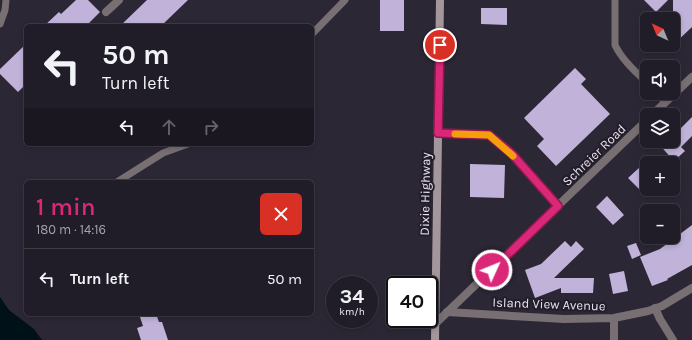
<!DOCTYPE html>
<html lang="en">
<head>
<meta charset="utf-8">
<style>
	body { margin:0; font-family:Karla,sans-serif; background:#2d2a34; color:#f1f3f6; height:100vh; display:flex; flex-direction:column; font-size:15px; white-space:nowrap }
	* { box-sizing:border-box; margin:0 }
	p { font-size:13px; color:#a2a2a8 }
	.icon { flex:none; width:22px; height:22px; fill:none; stroke:currentColor; stroke-width:2; stroke-linecap:round; stroke-linejoin:round }
	.map { position:relative; flex:1; overflow:hidden }
	.drawer { position:absolute; left:24px; top:180px; width:290px; height:136px; display:flex; flex-direction:column; background:#211d28; border-radius:6px; box-shadow:0 2px 6px #0003,0 0 0 1px #3e3b45 }
	.drawer>* { flex:none }
	.hud { position:absolute; left:24px; top:24px; width:290px; height:122px; border-radius:6px; box-shadow:0 2px 6px #0003,0 0 0 1px #3e3b45; background:#211d28; color:#f1f3f6; overflow:hidden }
	.needle { width:26px; rotate:316deg }
	.buttons { position:absolute; left:640px; top:12px; display:grid; gap:8px }
	.buttons a { display:grid; place-items:center; width:40px; height:40px; border-radius:6px; background:#211d28; box-shadow:0 2px 6px #0003,0 0 0 1px #3e3b45; font-size:20px }
	.speed { position:absolute; left:326px; top:276px; display:flex; gap:8px; font-size:20px; font-weight:700; text-align:center }
	.speed>* { display:grid; place-content:center; width:52px; height:52px; border-radius:50%; background:#211d28; box-shadow:0 2px 6px #0003,0 0 0 1px #3e3b45; line-height:1 }
	.speed small { font-size:10px; font-weight:400 }
	.speed .limit { border:2px solid #111; border-radius:6px; background:#fff; color:#111 }
	.pin { position:absolute; display:grid; place-items:center; width:34px; height:34px; color:#fff; margin:-17px; border:2px solid #fff; border-radius:50%; box-shadow:0 1px 4px #0007 }
	.me { position:absolute; width:44px; margin:-22px; rotate:46deg; stroke-linejoin:round; filter:drop-shadow(0 0 3px #0008) }
	.turn { display:flex; align-items:center; gap:14px; height:84px; padding:0 12px; font-size:18px }
	.turn .icon { width:52px; height:52px; stroke-width:2.5 }
	.turn b { display:block; font-size:28px; line-height:34px }
	.lanes { display:flex; align-items:center; height:38px; padding:0 12px; background:#0003; justify-content:center; gap:20px; direction:ltr }
	.lanes .off { opacity:.35 }
	.round { display:grid; place-items:center; flex:none; width:42px; height:42px; border-radius:6px; background:#2d2a34 }
	.summary { display:flex; align-items:center; justify-content:space-between; height:68px; padding:0 12px }
	h1 { font-size:24px; font-weight:600; line-height:30px; color:#db2777 }
	ul { padding:0; list-style:none }
	li { display:flex; align-items:center; gap:12px; height:60px; padding:0 12px; border-top:1px solid #3e3b45 }
	li div { flex:1 }
	li b { display:block; font-size:15px }
	li em { font-style:normal }
	.map>svg:first-child { display:block }
	.water { fill:#001218 }
	.building { fill:#c1b2d9 }
	.lines { fill:none; stroke-linecap:round; stroke-linejoin:round }
	.service { stroke:#786f73; stroke-width:7 }
	.minor { stroke:#786f73; stroke-width:8 }
	.tertiary { stroke:#786f73; stroke-width:8 }
	.secondary { stroke:#a4979c; stroke-width:8 }
	.route-casing { stroke:#8e194d; stroke-width:10 }
	.route { stroke:#db2777; stroke-width:7 }
	.slow { stroke:#f59e0b; stroke-width:7 }
	.labels { text-anchor:middle; dominant-baseline:central; stroke-width:4; stroke-linejoin:round; paint-order:stroke }
	.street-label { font-size:13px; fill:#e7e4ed; stroke:#231d2b }
</style>
</head>
<body>
<div class="map">
<svg width="692" height="340" viewBox="0 0 692 340">
	<rect width="100%" height="100%" fill="#2c2735"/>
	<!-- water -->
	<path class="water" d="M0,297L9,310L34,329L42,340H0Z"/>
	<!-- building -->
	<path class="building" d="M76,0H88L100,12L86,26H44L59,12L61,14Z
		M147,0H188L161,26H120Z
		M380,0H404V31H380Z
		M644,0H668L656,12Z
		M673,0H692V27L673,45Z
		M481,8H507V25L481,24Z
		M26,44V84L18,92L0,74V69Z
		M575,68L586,79L581,84L610,114L556,166L537,146L544,139L524,118Z
		M692,117V136L681,147L685,151L674,161L656,141H673V136Z
		M470,164L505,165L504,198L470,197Z
		M640,167L647,174V197L628,178Z
		M607,196L624,215L613,225L596,207Z
		M692,225V265L667,279L668,280L652,286L640,257L660,249Z
		M565,241L571,247L576,241L584,249L554,278H594L593,293H561V288L535,298L525,270L541,264Z
		M636,243L641,255L632,259L627,246Z
		M624,271L628,291L613,294L609,274Z
		M139,314H156L159,322H162L168,340H141L137,328L143,326Z"/>
	<g class="lines">
		<!-- service -->
		<path class="service" d="M615,0V45C622,60 636,72 647,83
			M0,24L5,10L6,0
			M312,34L345,0
			M657,93L665,102
			M438,133L489,135L512,154L558,206
			M117,182L163,153L188,144"/>
		<!-- minor -->
		<path class="minor" d="M106,12L119,0
			M655,308L660,319L673,340
			M447,312L564,319L614,318L648,311L662,306L692,288
			M614,340V318"/>
		<!-- tertiary -->
		<path class="tertiary" d="M652,115L692,77
			M436,323L647,120"/>
		<!-- secondary -->
		<path class="secondary" d="M435,340L440,0"/>
	</g>
	<g class="lines">
		<!-- route casing -->
		<g class="route-casing">
			<path id="route" d="M440,45L438,133L489,135L512,154L558,206L492,270"/>
		</g>
		<!-- route -->
		<use href="#route" class="route"/>
		<!-- slow -->
		<path class="slow" d="M455,134L489,135L513,156"/>
	</g>
	<g class="labels">
		<!-- street labels -->
		<g class="street-label">
			<text transform="translate(594 155) rotate(-44)">Schreier Road</text>
			<text transform="translate(425 194) rotate(-89)">Dixie Highway</text>
			<text transform="translate(549 304) rotate(2)">Island View Avenue</text>
		</g>
	</g>
</svg>
<div class="buttons">
<a><svg class="needle" viewBox="-14 -14 28 28"><path d="M0-13l5 13h-10z" fill="#e53935"/><path d="M0 13l5-13h-10z" fill="#a2a2a8"/></svg></a>
<a><svg class="icon" aria-label="sound" viewBox="0 0 24 24"><path d="M4 9h4l5-4v14l-5-4H4zM17 9q2 3 0 6"/></svg></a>
<a><svg class="icon" aria-label="layers" viewBox="0 0 24 24"><path d="M12 4l9 5-9 5-9-5zM3 14l9 5 9-5"/></svg></a>
<a>+</a>
<a>−</a>
</div>
<div class="speed"><div>34<small>km/h</small></div><div class="limit">40</div></div>
<div class="pin" style="left:440px;top:45px;background:#d93025"><svg class="icon" aria-label="arrive" viewBox="0 0 24 24"><path d="M6 21V4h12l-3 4 3 4H6"/></svg></div>
<svg class="me" style="left:492px;top:270px" viewBox="-20 -20 40 40"><circle r="17" fill="#db2777" stroke="#fff" stroke-width="3"/><path d="M0-11L8 9 0 5-8 9z" fill="#fff"/></svg>
<div class="hud">
<div class="turn"><svg class="icon" aria-label="left" viewBox="0 0 24 24"><path d="M17 20v-9H6M10 6l-5 5 5 5"/></svg><div><b>50 m</b>Turn left</div></div>
<div class="lanes"><svg class="icon" aria-label="left" viewBox="0 0 24 24"><path d="M17 20v-9H6M10 6l-5 5 5 5"/></svg><svg class="icon off" aria-label="ahead" viewBox="0 0 24 24"><path d="M12 20V5M6 11l6-6 6 6"/></svg><svg class="icon off" aria-label="right" viewBox="0 0 24 24"><path d="M7 20v-9h11M14 6l5 5-5 5"/></svg></div>
</div>
<section class="drawer">
<div class="summary"><div><h1>1 min</h1><p>180 m · 14:16</p></div><a class="round" style="background:#d93025;color:#fff"><svg class="icon" aria-label="close" viewBox="0 0 24 24"><path d="M6 6l12 12M18 6L6 18"/></svg></a></div>
<ul>
<li><svg class="icon" aria-label="left" viewBox="0 0 24 24"><path d="M17 20v-9H6M10 6l-5 5 5 5"/></svg><div><b>Turn left</b></div><em>50 m</em></li>
</ul>
</section>
</div>
</body>
</html>
